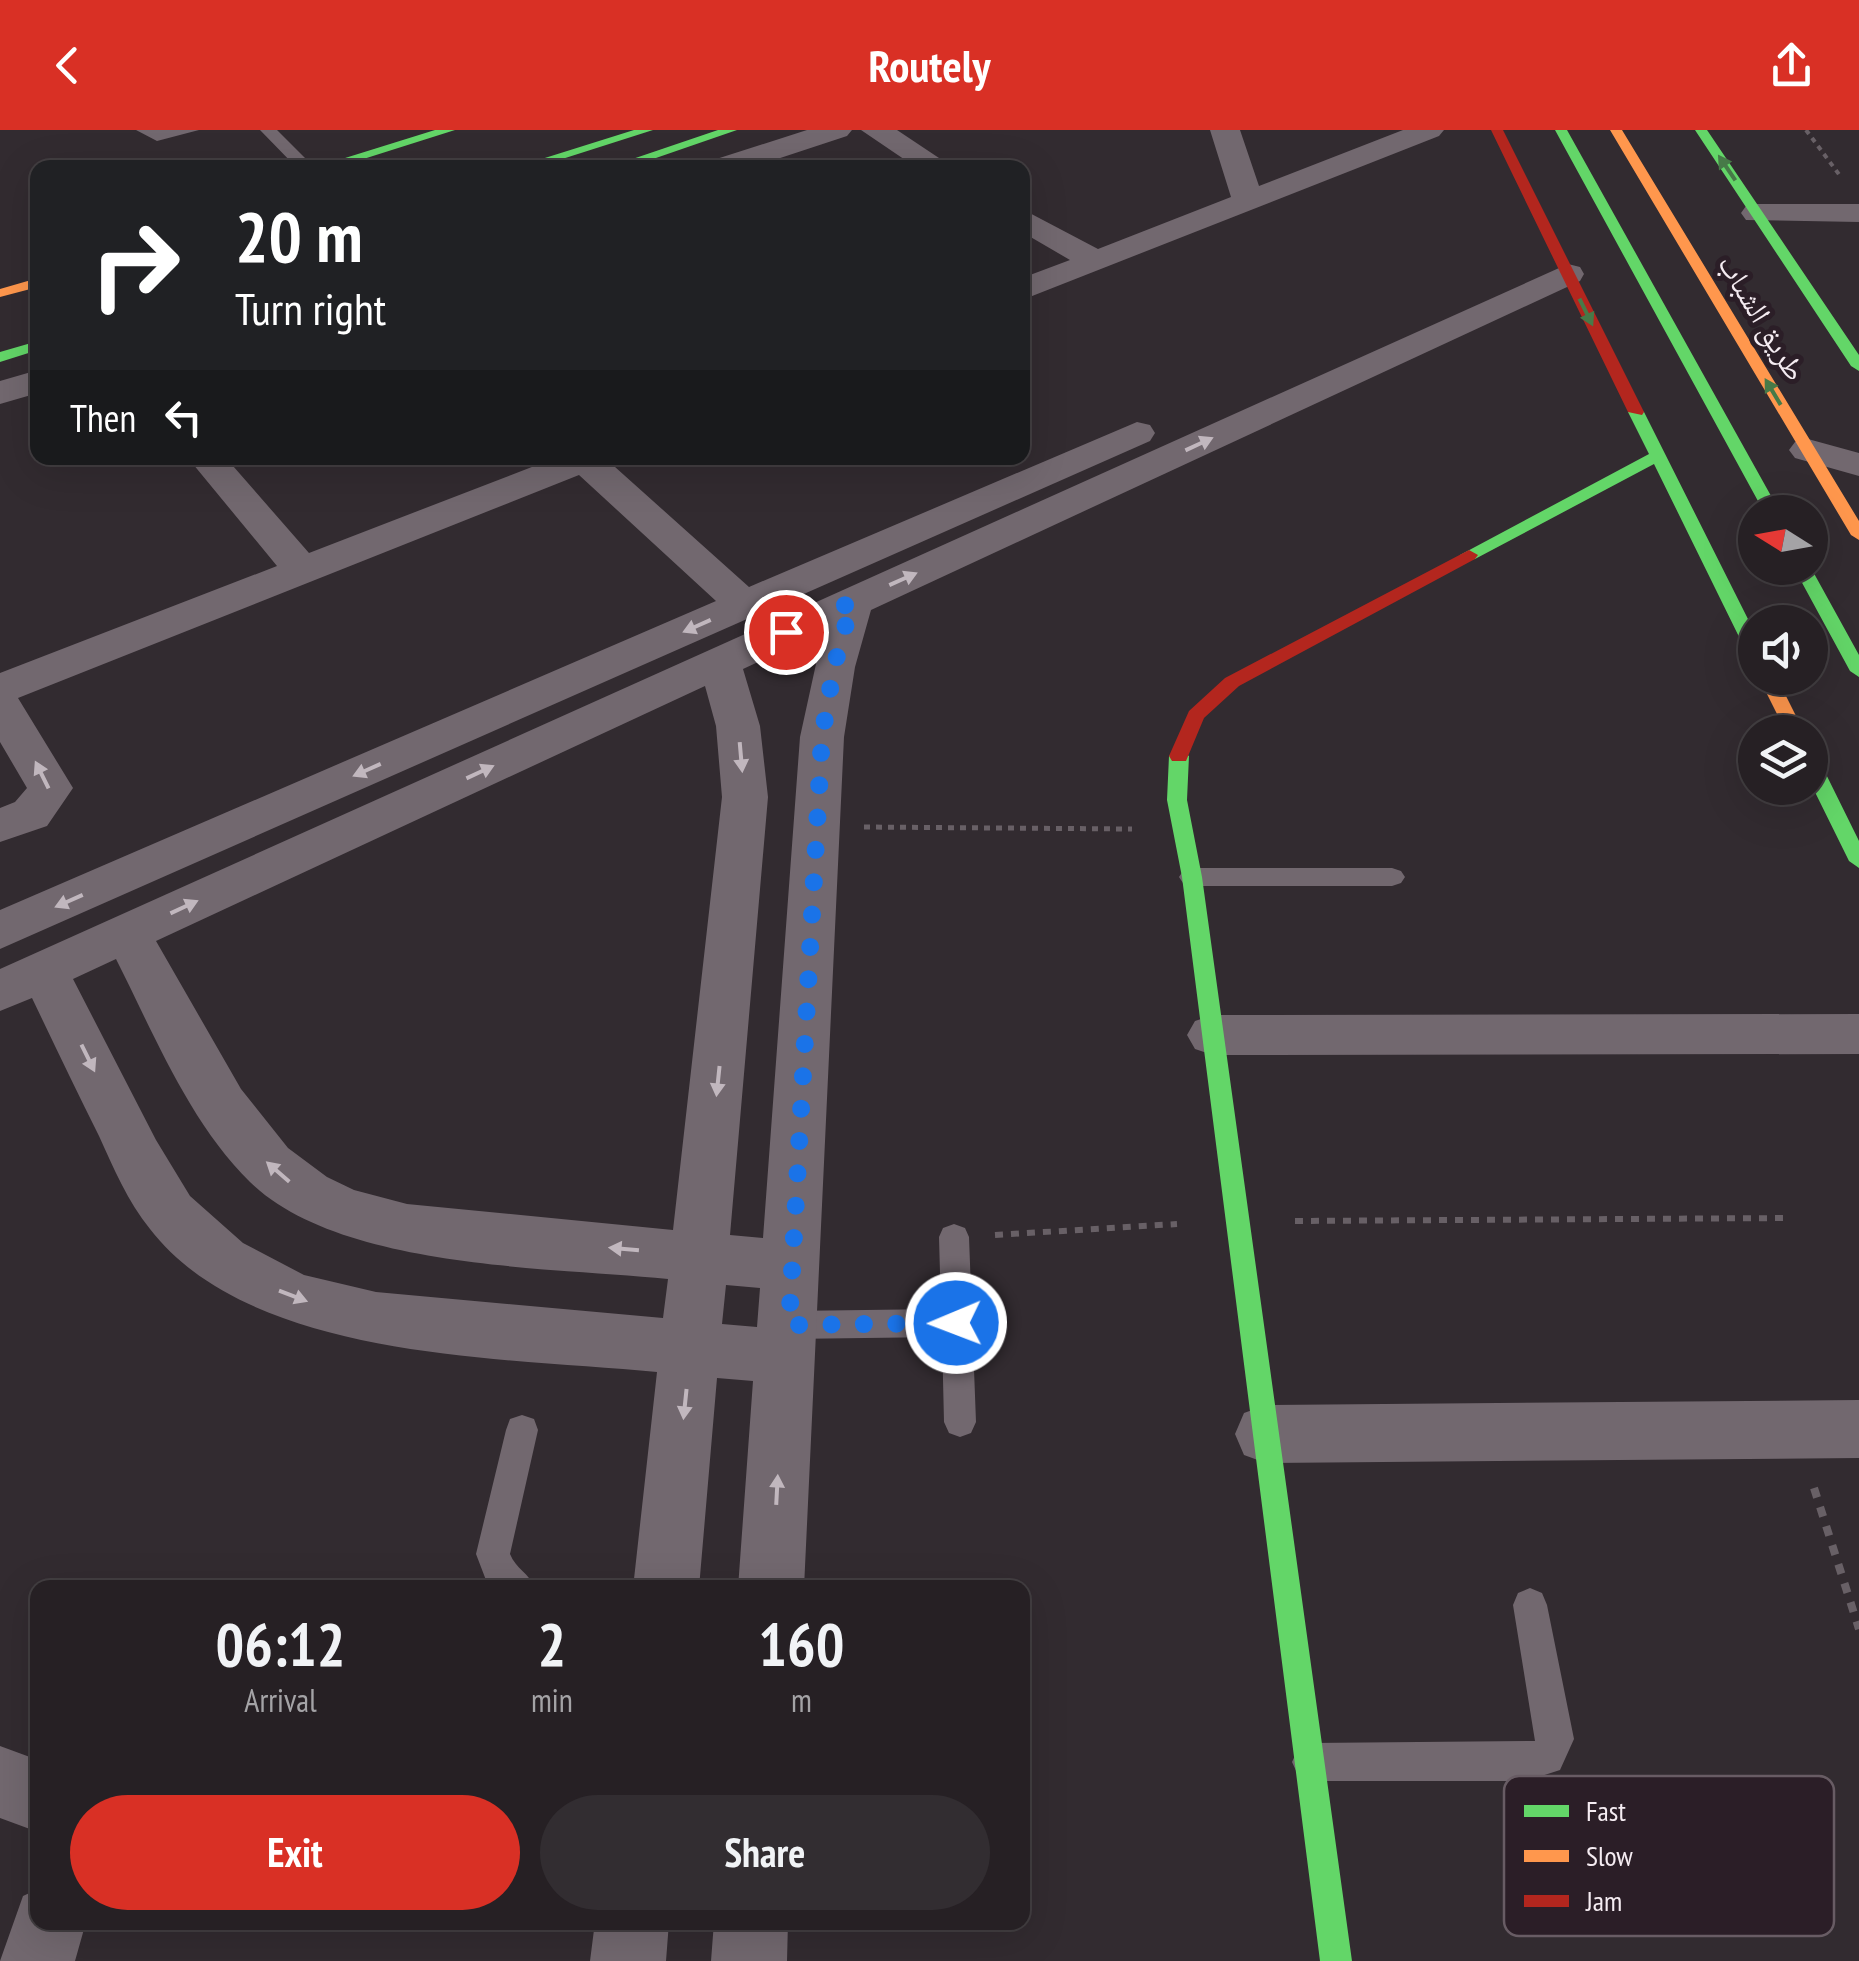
<!DOCTYPE html>
<html lang="en">
<head>
<meta charset="utf-8">
<style>
	body { margin:0; font-family:"PT Sans Narrow","Noto Naskh Arabic",sans-serif; background:#322d31; color:#f1f3f6; height:100vh; display:flex; flex-direction:column; font-size:38px; white-space:nowrap }
	* { box-sizing:border-box; margin:0 }
	p { font-size:32px; color:#a4a3a6 }
	.icon { flex:none; width:55px; height:55px; fill:none; stroke:currentColor; stroke-width:2; stroke-linecap:round; stroke-linejoin:round }
	.map { position:relative; flex:1; overflow:hidden }
	.sheet { position:absolute; left:30px; top:1450px; width:1000px; height:350px; display:flex; flex-direction:column; background:#262024; border-radius:20px; box-shadow:0 10px 40px #0002,0 0 0 2px #423e41 }
	.sheet>* { flex:none }
	.hud { position:absolute; left:30px; top:30px; width:1000px; height:305px; border-radius:20px; box-shadow:0 10px 40px #0002,0 0 0 2px #423e41; background:#202124; color:#fff; overflow:hidden }
	.needle { width:65px; rotate:281deg }
	.buttons { position:absolute; left:1738px; top:365px; display:grid; gap:20px }
	.buttons a { display:grid; place-items:center; width:90px; height:90px; border-radius:50%; background:#262024; box-shadow:0 10px 40px #0002,0 0 0 2px #423e41; font-size:50px }
	.pin { position:absolute; display:grid; place-items:center; width:85px; height:85px; color:#fff; margin:-42px; border:5px solid #fff; border-radius:50%; box-shadow:0 2px 10px #0007 }
	.me { position:absolute; width:110px; margin:-55px; rotate:269deg; stroke-linejoin:round; filter:drop-shadow(0 0 8px #0008) }
	.turn { display:flex; align-items:center; gap:35px; height:210px; padding:0 40px; font-size:45px }
	.turn .icon { width:130px; height:130px; stroke-width:2.5 }
	.turn b { display:block; font-size:70px; line-height:85px }
	.then { display:flex; align-items:center; height:95px; padding:0 40px; background:#0003; gap:20px; font-size:38px }
	.eta { display:flex; justify-content:space-evenly; align-items:center; height:170px; text-align:center }
	.eta b { font-size:60px; font-weight:700; line-height:70px }
	.primary-button { display:flex; gap:20px; margin-top:auto; padding:20px 40px }
	.primary-button a { flex:1; height:115px; border-radius:60px; background:#d93025; color:#fff; font-size:40px; font-weight:700; line-height:115px; text-align:center }
	.primary-button a+a { background:#322d31; color:#f1f3f6 }
	header { display:flex; justify-content:space-between; align-items:center; height:130px; padding:0 40px; background:#d93025; color:#fff; font-size:45px; font-weight:700 }
	.map>svg:first-child { display:block }
	.lines { fill:none; stroke-linecap:round; stroke-linejoin:round }
	.path-far3 { stroke:#686066; stroke-width:4; stroke-dasharray:5 5; stroke-linecap:butt }
	.path-far2 { stroke:#686066; stroke-width:5; stroke-dasharray:6 6; stroke-linecap:butt }
	.path-far1 { stroke:#686066; stroke-width:6; stroke-dasharray:8 8; stroke-linecap:butt }
	.path { stroke:#686066; stroke-width:8; stroke-dasharray:10 10; stroke-linecap:butt }
	.lane { fill:#72686f; fill-rule:evenodd }
	.street { fill:#72686f; fill-rule:evenodd }
	.fast { fill:#63d668; fill-rule:evenodd }
	.slow { fill:#ff974d; fill-rule:evenodd }
	.jam { fill:#b3261e; fill-rule:evenodd }
	.oneway { fill:#477a48 }
	.oneway2 { fill:#c1b7be }
	.route { stroke:#1a73e8; stroke-width:18; stroke-dasharray:0 32.4 }
	.labels { text-anchor:middle; dominant-baseline:central; stroke-width:10; stroke-linejoin:round; paint-order:stroke }
	.far-street-label { font-size:30px; fill:#f5ecf2; stroke:#2b1e27 }
	.key { fill:#2b1e27; stroke:#685c64; stroke-width:2.5 }
	.key-label { font-size:28px; fill:#f5ecf2 }
</style>
</head>
<body>
<header><svg class="icon" aria-label="back" viewBox="0 0 24 24"><path d="M15 5l-7 7 7 7"/></svg>Routely<svg class="icon" aria-label="share" viewBox="0 0 24 24"><path d="M12 15V3M7 8l5-5 5 5M5 13v7h14v-7"/></svg></header>
<div class="map">
<svg width="1859" height="1831" viewBox="0 0 1859 1831">
	<rect width="100%" height="100%" fill="#322b30"/>
	<g class="lines">
		<!-- path-far3 -->
		<path class="path-far3" d="M1806,0L1841,47"/>
		<!-- path-far2 -->
		<path class="path-far2" d="M864,697L1132,699"/>
		<!-- path-far1 -->
		<path class="path-far1" d="M1295,1091L1788,1088
			M995,1105L1177,1094"/>
		<!-- path -->
		<path class="path" d="M1814,1358L1859,1499"/>
		<!-- lane -->
		<path class="lane" d="M136,0H199L157,11Z
			M260,0H277L315,38H297Z
			M1192,738H1392L1401,741L1405,747L1401,753L1392,756H1192L1183,753L1179,747L1183,741Z
			M954,1094L965,1098L969,1107L976,1292L971,1303L960,1307L949,1303L944,1292L942,1207L789,1209L778,1205L773,1195L778,1185L789,1181L941,1179L939,1107L943,1098Z
			M522,1285L534,1289L538,1300L510,1424C516,1439 529,1443 535,1458H489L476,1424L506,1300L510,1289Z
			M1530,1458L1542,1463L1547,1475L1574,1609L1560,1640L1526,1651H1311L1298,1645L1292,1632L1298,1619L1311,1613L1535,1611L1513,1475L1518,1463Z"/>
		<!-- street -->
		<path class="street" d="M807,0H852L847,6L750,38H703L707,32Z
			M861,0H897L954,38H917Z
			M1210,0H1240L1259,56L1403,0H1444L1439,6L1022,170V148L1070,130L1022,102V79L1098,119L1231,67Z
			M1757,74H1859V92L1746,90L1741,83L1746,76Z
			M1568,134L1580,137L1584,144L1580,151L871,480L855,537L844,607L804,1458H738L753,1251L717,1248L699,1458H633L657,1242C504,1227 252,1231 150,1099C128,1072 113,1037 99,1006C76,960 54,914 32,868L0,881V839ZM823,502L800,607L763,1108L730,1105L768,667L760,596L743,539ZM705,556L716,596L722,667L673,1100L407,1074L354,1060L327,1047L288,1018L241,959L156,811ZM116,829C154,904 189,992 250,1052C339,1139 548,1137 668,1149L663,1188L376,1162L304,1145L243,1113L190,1066L156,1010L73,849ZM726,1155L760,1158L757,1197L722,1194Z
			M38,240V263L0,274V251Z
			M1137,292L1150,295L1155,303L1150,311L0,819V780L716,471L579,345L18,568L73,658L47,696L0,712V678L15,672L27,658L0,612V543L277,436L188,328H226L309,423L555,328H605L749,457Z
			M1808,309L1859,323V346L1795,328L1789,320L1795,312Z
			M1859,884V924L1213,925L1195,919L1187,905L1195,891L1213,885Z
			M1859,1270V1328L1266,1333L1244,1325L1235,1304L1244,1283L1266,1275Z
			M0,1616L38,1630V1702L0,1688Z
			M38,1759V1792H86L75,1831H0L23,1766Z
			M595,1792H669L666,1831H590Z
			M714,1792H788L787,1831H711Z"/>
		<!-- fast -->
		<path class="fast" d="M435,0H455L335,38H313Z
			M634,0H653L534,38H513Z
			M718,0H737L627,38H606Z
			M1555,0H1567L1780,382H1764Z
			M1695,0H1707L1859,225V241L1851,236Z
			M38,211V220L0,232V222Z
			M1636,277L1644,282L1755,503V527L1746,521L1654,334L1475,429L1469,430L1460,425L1649,324L1628,282Z
			M1794,438H1811L1859,525V547L1850,541Z
			M1179,619L1189,626L1187,670L1202,747L1352,1831H1320L1182,747L1167,670L1169,626Z
			M1810,625L1820,632L1859,711V738L1849,731L1810,652Z"/>
		<!-- slow -->
		<path class="slow" d="M1610,0H1622L1859,391V410L1851,405Z
			M38,148V157L0,167V159Z
			M1759,548H1777L1804,602H1786Z"/>
		<!-- jam -->
		<path class="jam" d="M1491,0H1503L1644,282L1642,285L1628,282Z
			M1469,420L1478,425L1475,429L1239,556L1204,588L1186,631H1172L1169,626L1189,581L1225,548Z"/>
	</g>
	<!-- one-way arrows -->
	<defs><path id="oneway-solid" d="M-6-.8H1V-3.2L6.5 0L1 3.2V.8H-6Z" transform="scale(2.5)"/></defs>
	<g class="oneway">
		<use href="#oneway-solid" transform="translate(1727 38) rotate(-124)"/>
		<use href="#oneway-solid" transform="translate(1586 182) rotate(64)"/>
		<use href="#oneway-solid" transform="translate(1773 262) rotate(-121)"/>
	</g>
	<g class="oneway2">
		<use href="#oneway-solid" transform="translate(1199 314) rotate(-25)"/>
		<use href="#oneway-solid" transform="translate(903 449) rotate(-24)"/>
		<use href="#oneway-solid" transform="translate(697 496) rotate(156)"/>
		<use href="#oneway-solid" transform="translate(741 627) rotate(85)"/>
		<use href="#oneway-solid" transform="translate(367 640) rotate(156)"/>
		<use href="#oneway-solid" transform="translate(480 642) rotate(-25)"/>
		<use href="#oneway-solid" transform="translate(42 645) rotate(-116)"/>
		<use href="#oneway-solid" transform="translate(69 771) rotate(156)"/>
		<use href="#oneway-solid" transform="translate(184 777) rotate(-25)"/>
		<use href="#oneway-solid" transform="translate(88 928) rotate(64)"/>
		<use href="#oneway-solid" transform="translate(718 951) rotate(96)"/>
		<use href="#oneway-solid" transform="translate(278 1042) rotate(-139)"/>
		<use href="#oneway-solid" transform="translate(624 1119) rotate(-175)"/>
		<use href="#oneway-solid" transform="translate(293 1166) rotate(21)"/>
		<use href="#oneway-solid" transform="translate(685 1274) rotate(96)"/>
		<use href="#oneway-solid" transform="translate(777 1360) rotate(-87)"/>
	</g>
	<g class="lines">
		<!-- route -->
		<path class="route" d="M786,502L852,472L834,537L822,606L789,1195L956,1193"/>
	</g>
	<g class="labels">
		<!-- far-street labels -->
		<g class="far-street-label">
			<text transform="translate(1763 187) rotate(59)">طريق الشباب</text>
		</g>
	</g>
	<!-- legend -->
	<rect x="1504" y="1646" width="330" height="160" rx="15" class="key"/>
	<rect x="1524" y="1675" width="45" height="12" fill="#63d668"/>
	<rect x="1524" y="1720" width="45" height="12" fill="#ff974d"/>
	<rect x="1524" y="1765" width="45" height="12" fill="#b3261e"/>
	<g class="key-label">
		<text x="1586" y="1691">Fast</text>
		<text x="1586" y="1736">Slow</text>
		<text x="1586" y="1781">Jam</text>
	</g>
</svg>
<div class="buttons">
<a><svg class="needle" viewBox="-14 -14 28 28"><path d="M0-13l5 13h-10z" fill="#e53935"/><path d="M0 13l5-13h-10z" fill="#a4a3a6"/></svg></a>
<a><svg class="icon" aria-label="sound" viewBox="0 0 24 24"><path d="M4 9h4l5-4v14l-5-4H4zM17 9q2 3 0 6"/></svg></a>
<a><svg class="icon" aria-label="layers" viewBox="0 0 24 24"><path d="M12 4l9 5-9 5-9-5zM3 14l9 5 9-5"/></svg></a>
</div>
<div class="pin" style="left:786px;top:502px;background:#d93025"><svg class="icon" aria-label="arrive" viewBox="0 0 24 24"><path d="M6 21V4h12l-3 4 3 4H6"/></svg></div>
<svg class="me" style="left:956px;top:1193px" viewBox="-20 -20 40 40"><circle r="17" fill="#1a73e8" stroke="#fff" stroke-width="3"/><path d="M0-11L8 9 0 5-8 9z" fill="#fff"/></svg>
<div class="hud">
<div class="turn"><svg class="icon" aria-label="right" viewBox="0 0 24 24"><path d="M7 20v-9h11M14 6l5 5-5 5"/></svg><div><b>20 m</b>Turn right</div></div>
<div class="then">Then<svg class="icon" aria-label="left" viewBox="0 0 24 24"><path d="M17 20v-9H6M10 6l-5 5 5 5"/></svg></div>
</div>
<section class="sheet">
<div class="eta">
<div><b>06:12</b><p>Arrival</p></div>
<div><b>2</b><p>min</p></div>
<div><b>160</b><p>m</p></div>
</div>
<div class="primary-button"><a>Exit</a><a>Share</a></div>
</section>
</div>
</body>
</html>
